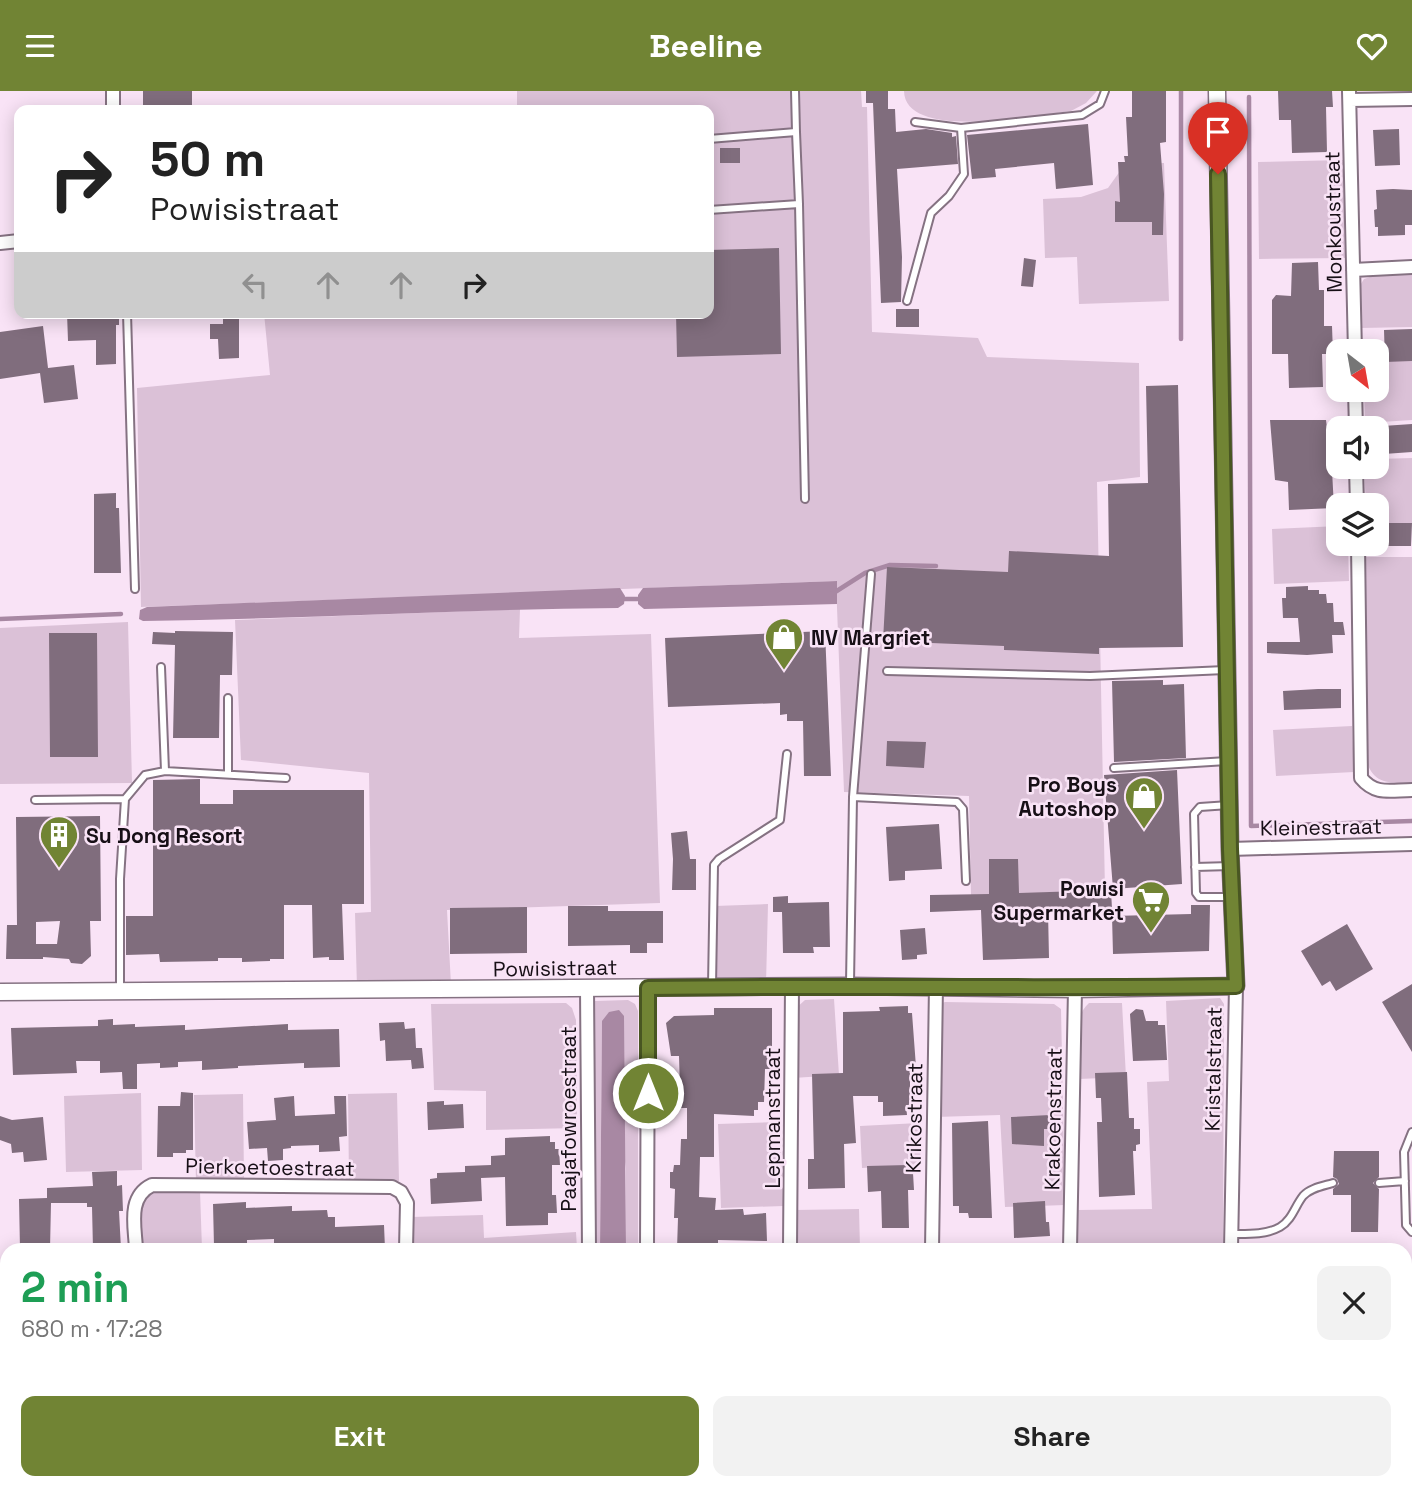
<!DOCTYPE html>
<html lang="en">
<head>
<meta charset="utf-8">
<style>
	body { margin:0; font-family:"Space Grotesk",sans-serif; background:#f2f2f2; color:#222; height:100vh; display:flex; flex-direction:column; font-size:26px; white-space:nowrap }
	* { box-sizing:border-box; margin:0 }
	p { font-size:23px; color:#767676 }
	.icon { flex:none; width:38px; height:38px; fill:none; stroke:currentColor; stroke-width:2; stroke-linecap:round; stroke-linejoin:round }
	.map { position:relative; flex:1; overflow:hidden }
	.panel { position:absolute; left:0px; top:1152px; width:1412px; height:247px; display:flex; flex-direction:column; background:#fff; border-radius:21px 21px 0 0; box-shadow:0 4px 18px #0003 }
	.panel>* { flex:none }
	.banner { position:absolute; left:14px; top:14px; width:700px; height:214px; border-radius:14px; box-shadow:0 4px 18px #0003; background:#fff; color:#222; overflow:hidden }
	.needle { width:46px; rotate:149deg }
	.buttons { position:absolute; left:1326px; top:248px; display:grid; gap:14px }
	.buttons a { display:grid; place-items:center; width:63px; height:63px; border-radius:14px; background:#fff; box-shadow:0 4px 18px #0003; font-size:35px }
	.pin { position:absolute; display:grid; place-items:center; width:60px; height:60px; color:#fff; margin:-72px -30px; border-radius:50% 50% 50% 0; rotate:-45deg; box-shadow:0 0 7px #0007 }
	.pin .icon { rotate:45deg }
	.me { position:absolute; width:77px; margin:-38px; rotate:0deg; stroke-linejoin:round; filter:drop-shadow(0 0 5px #0008) }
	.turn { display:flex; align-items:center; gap:24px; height:147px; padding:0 21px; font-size:32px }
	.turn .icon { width:91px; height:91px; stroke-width:2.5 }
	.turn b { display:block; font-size:49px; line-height:60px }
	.lanes { display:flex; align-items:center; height:66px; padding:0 21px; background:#0003; justify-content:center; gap:35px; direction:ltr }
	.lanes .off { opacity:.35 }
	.round { display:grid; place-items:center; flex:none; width:74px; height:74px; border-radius:14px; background:#f2f2f2 }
	.summary { display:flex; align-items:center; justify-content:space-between; height:119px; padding:0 21px }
	h1 { font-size:42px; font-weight:800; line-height:52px; color:#1e9e55 }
	.cta { display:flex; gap:14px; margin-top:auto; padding:14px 21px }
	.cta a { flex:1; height:80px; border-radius:14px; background:#718434; color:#fff; font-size:28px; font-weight:800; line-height:80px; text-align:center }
	.cta a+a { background:#f2f2f2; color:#222 }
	header { display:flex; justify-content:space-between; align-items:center; height:91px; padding:0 21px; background:#718434; color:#fff; font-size:32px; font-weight:800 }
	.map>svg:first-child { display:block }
	.green { fill:#dbc1d7 }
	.water { fill:#a888a3 }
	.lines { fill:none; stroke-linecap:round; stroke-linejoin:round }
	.stream { stroke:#a888a3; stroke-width:4.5 }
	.building { fill:#806d7d; fill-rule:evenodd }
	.service-casing { stroke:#857282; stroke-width:10 }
	.minor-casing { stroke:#857282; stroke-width:16 }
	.tertiary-casing { stroke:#857282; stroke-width:19 }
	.service { stroke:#fff; stroke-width:6 }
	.minor { stroke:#fff; stroke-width:12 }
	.tertiary { stroke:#fff; stroke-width:16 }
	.route-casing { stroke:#495622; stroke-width:18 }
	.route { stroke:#718434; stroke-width:12 }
	.labels { text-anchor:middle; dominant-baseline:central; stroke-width:5; stroke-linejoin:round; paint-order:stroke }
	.street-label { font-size:21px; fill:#170f16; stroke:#f9e3f6 }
	.poi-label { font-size:21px; font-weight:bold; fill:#170f16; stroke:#f9e3f6; text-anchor:start }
</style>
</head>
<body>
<header><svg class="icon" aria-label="menu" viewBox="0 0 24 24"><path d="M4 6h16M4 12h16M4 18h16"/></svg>Beeline<svg class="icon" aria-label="heart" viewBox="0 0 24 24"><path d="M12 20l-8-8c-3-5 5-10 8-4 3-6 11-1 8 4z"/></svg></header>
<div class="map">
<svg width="1412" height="1397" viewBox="0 0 1412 1397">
	<rect width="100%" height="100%" fill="#f9e3f6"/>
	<!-- green -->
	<path class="green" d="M517,0H861L862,16H867L872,241L978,247L987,266L1139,272L1140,386L1097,391L1105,800L971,804L969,705L844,701L836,490L141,516L137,297L270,284L264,222H709V19H517Z
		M904,0H1097L1086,12L1071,20C1039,24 905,51 904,0Z
		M1343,69L1345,167L1259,168L1258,71Z
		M1164,72L1169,210L1079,213L1077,166L1045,167L1043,108L1081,106L1108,97L1125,73Z
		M1412,183V236L1360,237L1359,196L1364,188L1376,184Z
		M1412,268V329L1365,332L1364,299H1377V269Z
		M1412,367V432H1377V415H1366L1364,376H1377V368Z
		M1339,435V453H1348L1349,490L1274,493L1272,438Z
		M1366,466H1412V692C1391,692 1374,694 1367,671Z
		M520,518L519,547L651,543L660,812L447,819L451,894L357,897L355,822L371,821L369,682L241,669L235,529Z
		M128,531L132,692L0,693V537Z
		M1352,635L1354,681L1276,685L1273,639Z
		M768,813L766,893L714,889L715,815Z
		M1220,907L1224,913V925L1223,1158H1077L1078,1119L1152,1118L1147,991L1169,990L1166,910Z
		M834,908L839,984L793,987L794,919L805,909Z
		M628,909L635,913L638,920V1158H626V1077L602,930L600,1158H592L590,915L595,910Z
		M945,911L1054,913L1061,918L1065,1114L1005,1116L1000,1024L935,1026L938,914Z
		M566,912L572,917L576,929L577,1037L486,1039V1000L434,999L431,913Z
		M1089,912H1122L1126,986L1079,988C1078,965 1070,929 1089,912Z
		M141,1002L142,1079L66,1081L64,1005Z
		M397,1002L399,1090L349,1091L348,1003Z
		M243,1003L244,1089L196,1091L194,1004Z
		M780,1031L783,1115L721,1117L718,1033Z
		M919,1032L921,1074L862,1077L860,1035Z
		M153,1100H200L202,1158H140C139,1139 132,1111 153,1100Z
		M859,1118L860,1158H795V1119Z
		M483,1124L484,1147L576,1141L577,1158H411V1126Z
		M0,1348H7V1391H106V1397H0Z
		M298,1391H392V1397H298Z
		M403,1391H578V1397H403Z
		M878,1391H1061V1397H878Z"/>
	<!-- water -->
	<path class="water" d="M837,490V513L644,518L638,513V504L643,497Z
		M620,497L625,505L624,513L618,517C460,518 301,528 143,530L139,528L140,519L147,516Z
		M619,919L624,925L626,1158H600L602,930L609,921Z"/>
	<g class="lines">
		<!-- stream -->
		<path class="stream" d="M1181,0V248
			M1249,6L1251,735L1412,730
			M832,503L865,482L890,474L936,475
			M619,508H642
			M0,528L121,523"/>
	</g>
	<!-- building -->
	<path class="building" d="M143,0H192V19H143Z
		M866,0H888V18H895L896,41L926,38L952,42V46L956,45L958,73L897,78L902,166L901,211L881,212L873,12H866Z
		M1132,0H1166V51L1160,52L1164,103L1163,144H1152V131H1115V110L1120,111L1118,71H1125L1124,65H1128L1126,26H1132Z
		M1278,0H1332L1333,16H1326L1327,61L1292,62L1291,29H1279Z
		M1088,33L1093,94L1056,98L1054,72L995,78L996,86L972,88L967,44Z
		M1399,38L1400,74L1375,75L1373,39Z
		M720,57H740V72H720Z
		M1393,98L1412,99V134H1405V144L1378,145V136H1375L1374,119L1377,118L1376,99Z
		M779,157L781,263L677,266L676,222H709V159Z
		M1024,167L1036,169L1033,196L1021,195Z
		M1318,171L1319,199H1324V235H1332L1333,263H1322L1323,296L1289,297L1288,263H1272V209L1276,204L1291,205L1292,172Z
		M896,218H919V236H896Z
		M67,222H119V234H116V273L96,274V249L68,250Z
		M223,222H239V267L219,268L218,248H210V233H223Z
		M43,235L48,277L74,274L78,308L44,312L40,282L0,288V241Z
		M1412,238V270L1385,271L1384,239Z
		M1178,294L1183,556L1099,557V563L1004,559V555L883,550L887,476L1008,481L1009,460L1109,465L1108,393L1148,392L1146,295Z
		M1270,329H1326L1327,337H1333V360H1331L1334,417L1289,419L1288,391L1275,389Z
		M1412,333V361L1384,363L1383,335Z
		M116,402V417H119L121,482H94V403Z
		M1381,432H1412L1411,455H1381Z
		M1308,495V499H1319V503H1326L1327,512H1333L1334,531H1343L1345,544H1332L1333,562L1307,564L1267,562V551H1300L1298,527H1283L1282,507H1286V496Z
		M175,540L233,541L232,584H220L219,647H173L175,554L152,553L153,541L175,542Z
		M825,540L831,685H804L803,630H787V623L780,624V612L668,616L665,547Z
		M49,542H97L98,666H50Z
		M1163,589V594L1184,593L1186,667L1114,671L1112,590Z
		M1318,598H1341V617L1284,619L1283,600Z
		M887,650L926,651L924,677L886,675Z
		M1177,679L1182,793L1113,798L1104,684Z
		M200,688V713H233V699H364V813H342L344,869H329V866L313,867L312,814H284V868H270V870L242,871V867H218V870L160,871L159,863L126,864V825H153V689Z
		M100,725L101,830H90L91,865L82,873L71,872L69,868L43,866V868H6L7,834H17L16,726ZM60,830L57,853H36V831Z
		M939,733L942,778L905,780V789L889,790L886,736Z
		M687,740L690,768H696V799H672L673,768L671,742Z
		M989,768H1018L1019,802L1111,799L1112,818L1048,820L1049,867L983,869L981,819L930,821V804L989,803Z
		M788,805V812L829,811L830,856H813L814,862H783L782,821H773V806Z
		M1191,814H1210L1209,860L1113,863L1112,825L1191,823Z
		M568,815H608V820H663V852H647V862H630V854L568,855Z
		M527,816V862L450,863V817Z
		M1347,833L1373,878L1336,900L1330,890L1322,895L1301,860Z
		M925,837L927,863L917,864V868L902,869L900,839Z
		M1412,893V961L1382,911Z
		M908,915V922H912L916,976H910V1014H906L907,1024L883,1025V1011H878V1005H853L856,1052L844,1053L845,1097L808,1098V1068H814L812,983L843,982V921L880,920L879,916Z
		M714,917H772V978H765L764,1011H758V1019H754V1025L714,1023V1066H700L699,1106L716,1107L715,1119L743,1118L744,1124L766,1122L767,1150L718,1149V1158H677L678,1127H674L675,1098L670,1097V1081H673L674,1074H680L681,1048H687V1017H672V999H680L679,965H671L666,932L674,925L714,924Z
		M1136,918L1143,919L1146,930H1158V934H1165L1167,969L1133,970L1130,923Z
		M113,928V934L135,933V936L185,934V939L288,933V939L339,938L340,976L304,977V972L238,975V977L202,979V970L178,971V976L160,977V972L137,973V998H123L122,981L100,982V970H76L77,982L13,984L11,937L98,935V929Z
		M404,931L405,938L415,937L416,957H422L424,977L412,978L411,969L386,970L385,949L380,950L379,932Z
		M1127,981L1129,1027H1134V1038H1140V1053L1136,1054V1060H1133L1135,1104L1099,1106L1097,1031H1102L1101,1007H1096L1095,982Z
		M181,1001L193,1002V1059H186V1062H173V1066H157L158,1015H180Z
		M294,1005L295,1025L335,1023L334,1005H346L347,1045L339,1046L340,1060L319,1061V1054L291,1055V1057L283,1058V1069L268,1070L267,1057L249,1058L247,1031L276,1029L274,1007Z
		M444,1010V1014L463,1013L464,1037L428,1039L427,1011Z
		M1050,1024V1038H1044V1055L1012,1053L1011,1026Z
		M0,1025L12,1029L43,1026L47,1069L24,1071L23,1061L12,1062L11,1053L0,1049Z
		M988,1030L992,1127H969L968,1122H959V1115H953L952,1032Z
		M550,1045V1051H555V1058H559L560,1074H552V1104H556L557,1122H548V1134L506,1135L505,1086L481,1087L482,1110L431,1113L430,1088L437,1087V1082L465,1081V1075L491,1074V1065L505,1064V1047Z
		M1334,1060H1379V1086L1373,1092L1379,1098L1378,1141H1351V1104H1333V1098L1339,1093L1337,1088L1333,1086Z
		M908,1074L909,1082H913L914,1099H908L909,1137H882L881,1100L868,1101L867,1075Z
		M117,1080V1095L122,1094L123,1120H119L121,1158H93L92,1116H87V1112H51L50,1158H20L19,1108L47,1107V1097L93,1095L92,1081Z
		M1045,1110L1046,1131H1049L1050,1145L1014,1147L1013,1112Z
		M246,1111V1117L292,1115V1120L327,1119L328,1126H335V1136L384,1134L385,1158H332V1157L274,1158V1148L247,1149V1154L214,1155L213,1113Z"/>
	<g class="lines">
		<!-- service casing -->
		<g class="service-casing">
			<path id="service" d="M915,31L961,37L1082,24L1100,13L1105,0
				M709,48L796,41L795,0
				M799,113L805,408
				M709,119L799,113L796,41
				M907,210L931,122L949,105L964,83L961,37
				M127,222L135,498
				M161,576L165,680
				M887,580L1090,585L1225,579
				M1114,677L1227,670
				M228,682V607
				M853,706L871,483
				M35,709L125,708
				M1229,714L1200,716L1194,723L1196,802L1199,806H1230
				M1195,776L1231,775
				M850,892L853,706L957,711L963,718L966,790
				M712,895L714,774L719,768L780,729L787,663
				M120,901V788L125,708L145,684L165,680L286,687
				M1412,1041L1404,1061L1406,1134L1412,1141
				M1379,1092L1405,1090
				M1231,1143C1247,1143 1266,1144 1280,1136C1292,1129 1295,1115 1303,1105C1310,1097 1323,1095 1333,1092"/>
		</g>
		<!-- minor casing -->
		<g class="minor-casing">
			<path id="minor" d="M113,0V19
				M1349,0L1355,261
				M1350,9L1412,8
				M0,152L19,150
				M1353,179L1412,176
				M1355,299L1356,338
				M1356,376L1357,415
				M1358,453L1361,687C1376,705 1391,699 1412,699
				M1230,758L1412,753
				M587,897L589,1158
				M136,1158C135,1135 127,1106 152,1094L392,1096L401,1101L407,1112L406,1158
				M647,1158L648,897
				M790,1158L792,895
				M932,1158L936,895
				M1070,1158L1075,898
				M1231,1158L1236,895
				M0,1276H7
				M0,1339H7
				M398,1391V1397
				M646,1391L647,1397
				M1230,1391V1397
				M585,1397V1391
				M1067,1397V1391"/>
		</g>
		<!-- tertiary casing -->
		<g class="tertiary-casing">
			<path id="tertiary" d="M0,901L849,895L1075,898L1236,895L1230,758L1217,0"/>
		</g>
		<!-- service -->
		<use href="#service" class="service"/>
		<!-- minor -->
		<use href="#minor" class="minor"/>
		<!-- tertiary -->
		<use href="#tertiary" class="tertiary"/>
	</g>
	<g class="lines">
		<!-- route casing -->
		<g class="route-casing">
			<path id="route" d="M648,1002V897C844,894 1040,898 1236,895L1230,758L1218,83"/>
		</g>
		<!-- route -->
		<use href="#route" class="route"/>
	</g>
	<!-- icons -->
	<defs>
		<g id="shop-pin" transform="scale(2.0125)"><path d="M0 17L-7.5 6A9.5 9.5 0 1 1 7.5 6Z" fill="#718434" stroke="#f9e3f6"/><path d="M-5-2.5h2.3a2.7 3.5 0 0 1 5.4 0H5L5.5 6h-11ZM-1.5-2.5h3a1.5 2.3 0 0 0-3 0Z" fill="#fff"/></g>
		<g id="building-pin" transform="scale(2.0125)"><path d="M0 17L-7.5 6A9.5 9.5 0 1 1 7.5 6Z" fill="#718434" stroke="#f9e3f6"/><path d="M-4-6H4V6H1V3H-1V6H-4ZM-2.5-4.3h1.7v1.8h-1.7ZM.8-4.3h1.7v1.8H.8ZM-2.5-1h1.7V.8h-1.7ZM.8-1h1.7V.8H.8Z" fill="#fff"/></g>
		<g id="supermarket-pin" transform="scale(2.0125)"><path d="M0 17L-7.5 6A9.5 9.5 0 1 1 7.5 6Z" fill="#718434" stroke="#f9e3f6"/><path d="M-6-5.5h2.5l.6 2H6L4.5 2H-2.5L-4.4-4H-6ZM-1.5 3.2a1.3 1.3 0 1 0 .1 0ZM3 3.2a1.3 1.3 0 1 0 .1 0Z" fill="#fff"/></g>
	</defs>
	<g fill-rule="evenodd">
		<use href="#shop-pin" x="784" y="546"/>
		<use href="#shop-pin" x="1144" y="705"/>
		<use href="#building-pin" x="59" y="744"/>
		<use href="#supermarket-pin" x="1151" y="809"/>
	</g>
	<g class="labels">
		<!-- street labels -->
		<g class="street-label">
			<text transform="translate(1333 131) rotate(-91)">Monkoustraat</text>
			<text transform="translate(1321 736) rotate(-1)">Kleinestraat</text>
			<text transform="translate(555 877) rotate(-1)">Powisistraat</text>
			<text transform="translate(1213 978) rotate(-89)">Kristalstraat</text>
			<text transform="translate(772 1027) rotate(-90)">Lepmanstraat</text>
			<text transform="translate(914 1027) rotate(-89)">Krikostraat</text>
			<text transform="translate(568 1028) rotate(-90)">Paajafowroestraat</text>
			<text transform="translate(1053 1028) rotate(-89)">Krakoenstraat</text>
			<text transform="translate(270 1076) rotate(1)">Pierkoetoestraat</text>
		</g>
		<!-- poi labels -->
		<g class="poi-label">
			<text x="811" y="546">NV Margriet</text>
			<text x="1117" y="693" text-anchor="end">Pro Boys<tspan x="1117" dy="24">Autoshop</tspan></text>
			<text x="86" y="744">Su Dong Resort</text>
			<text x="1124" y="797" text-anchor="end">Powisi<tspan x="1124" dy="24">Supermarket</tspan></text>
		</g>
	</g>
</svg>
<div class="buttons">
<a><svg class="needle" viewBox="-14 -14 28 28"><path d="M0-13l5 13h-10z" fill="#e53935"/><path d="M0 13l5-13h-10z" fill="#767676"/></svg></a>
<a><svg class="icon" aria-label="sound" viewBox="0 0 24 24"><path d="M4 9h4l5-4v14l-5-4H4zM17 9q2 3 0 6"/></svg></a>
<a><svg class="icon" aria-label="layers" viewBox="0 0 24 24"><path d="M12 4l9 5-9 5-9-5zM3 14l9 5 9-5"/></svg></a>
</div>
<div class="pin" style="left:1218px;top:83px;background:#d93025"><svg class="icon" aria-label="arrive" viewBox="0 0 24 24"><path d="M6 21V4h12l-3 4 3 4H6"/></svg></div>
<svg class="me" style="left:648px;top:1002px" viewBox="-20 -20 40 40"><circle r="17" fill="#718434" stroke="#fff" stroke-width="3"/><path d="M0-11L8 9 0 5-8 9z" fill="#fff"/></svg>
<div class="banner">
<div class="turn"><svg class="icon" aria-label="right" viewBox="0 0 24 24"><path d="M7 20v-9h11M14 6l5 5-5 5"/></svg><div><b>50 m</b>Powisistraat</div></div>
<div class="lanes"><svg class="icon off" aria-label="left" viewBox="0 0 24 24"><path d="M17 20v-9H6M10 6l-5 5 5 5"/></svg><svg class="icon off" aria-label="ahead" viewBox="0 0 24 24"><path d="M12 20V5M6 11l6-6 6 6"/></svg><svg class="icon off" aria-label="ahead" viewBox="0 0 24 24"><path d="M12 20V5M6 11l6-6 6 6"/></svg><svg class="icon" aria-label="right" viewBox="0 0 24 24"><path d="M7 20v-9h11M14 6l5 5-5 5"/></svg></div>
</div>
<section class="panel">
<div class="summary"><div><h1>2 min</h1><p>680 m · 17:28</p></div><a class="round"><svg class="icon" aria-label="close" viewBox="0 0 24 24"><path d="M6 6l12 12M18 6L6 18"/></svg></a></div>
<div class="cta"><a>Exit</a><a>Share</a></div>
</section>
</div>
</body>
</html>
